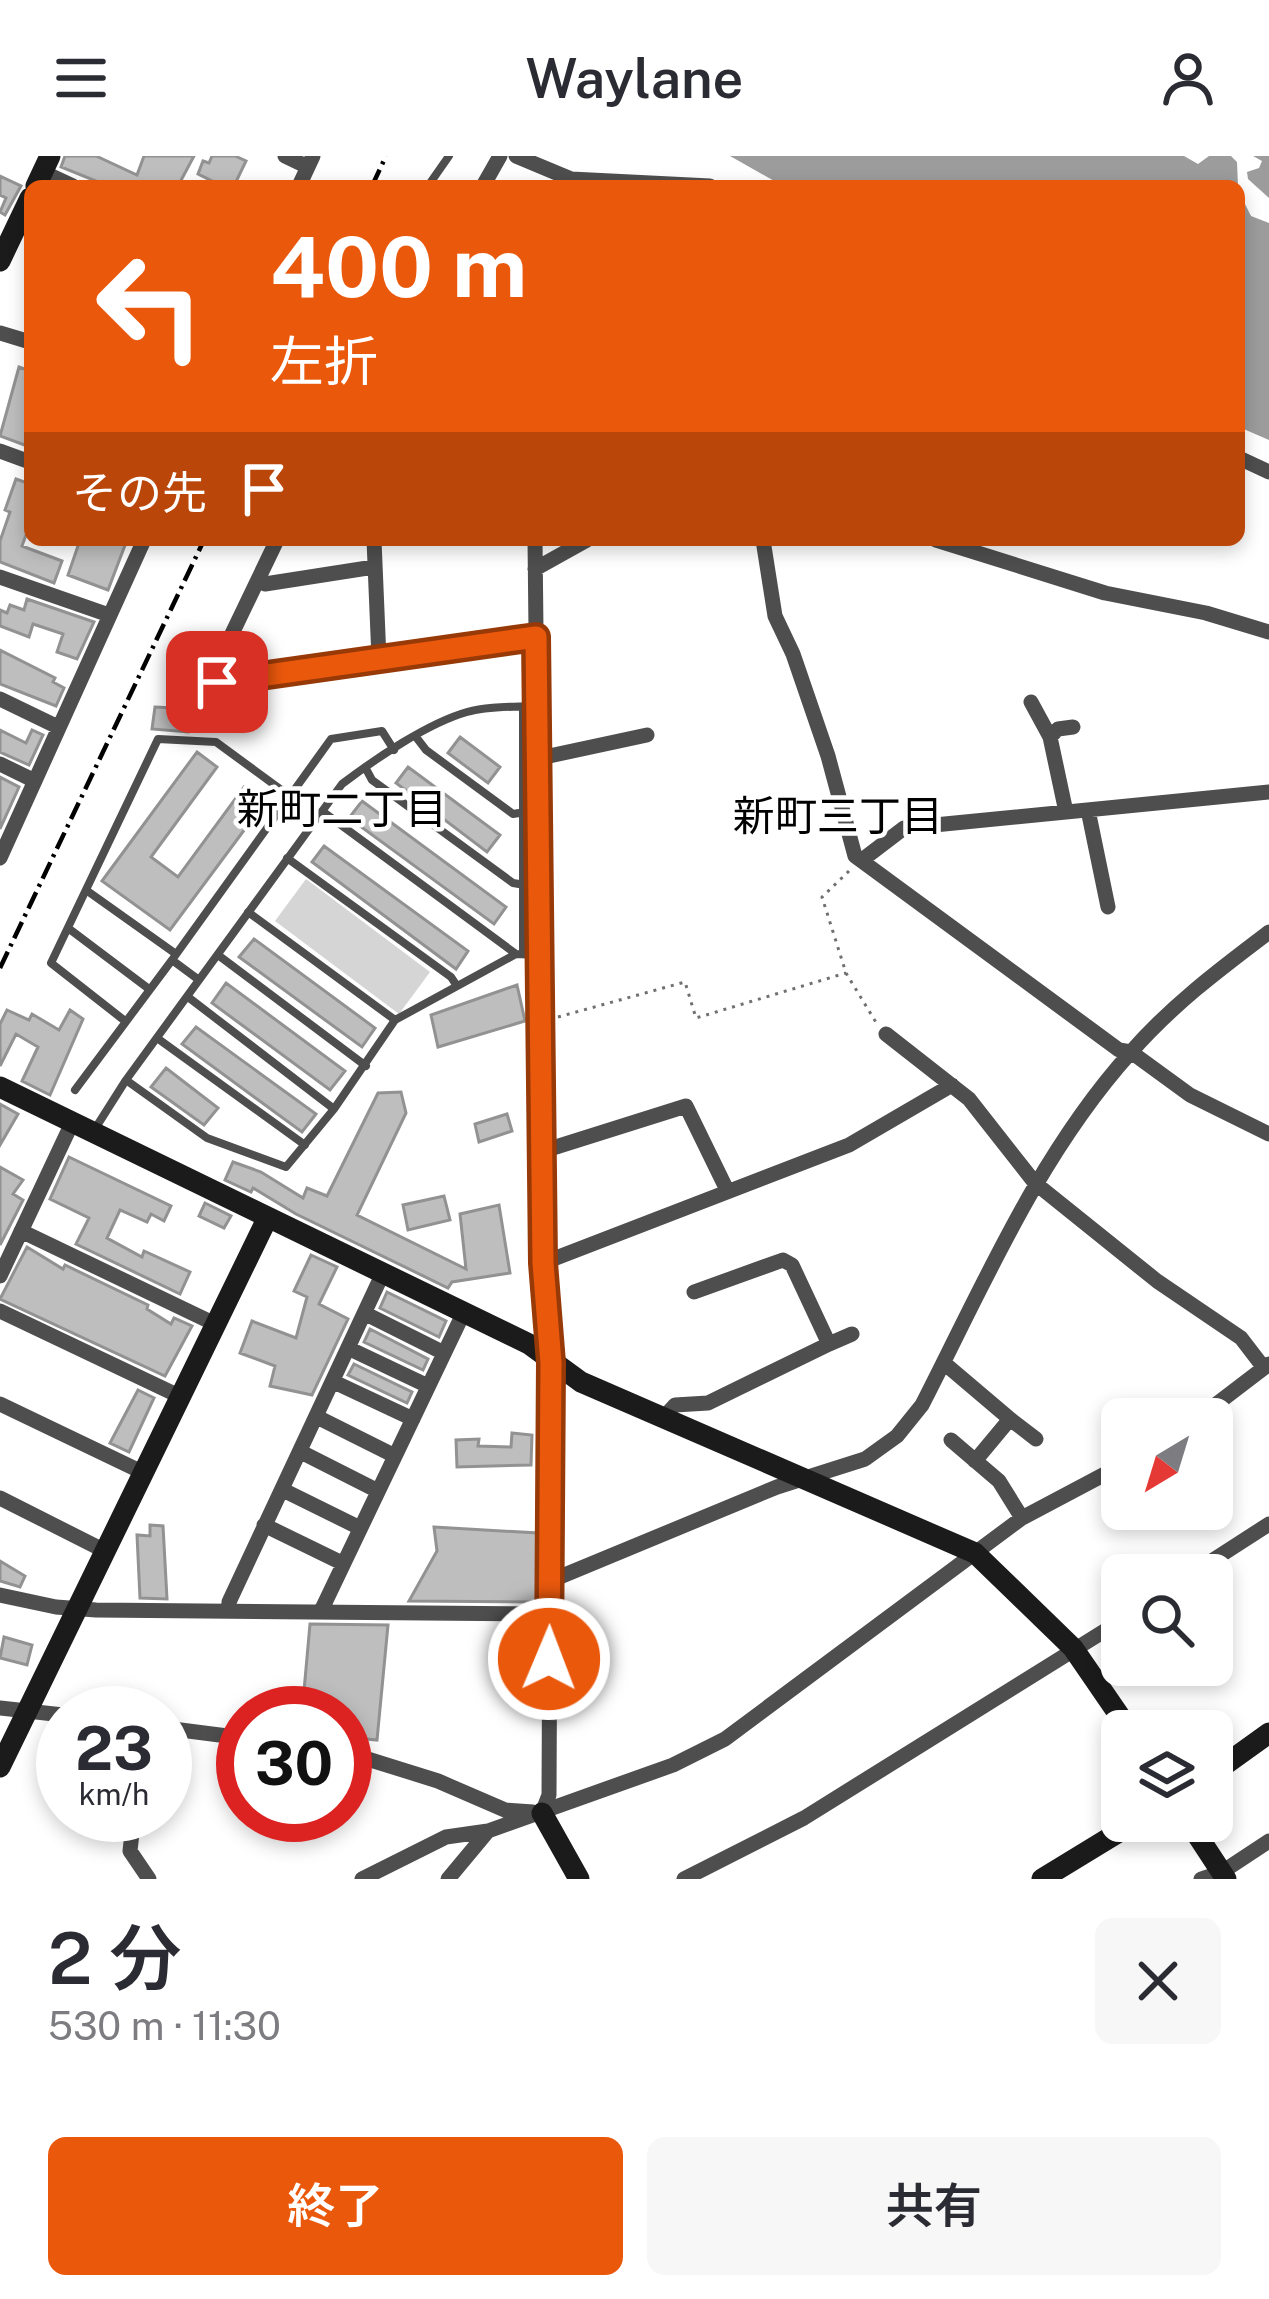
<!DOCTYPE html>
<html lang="ja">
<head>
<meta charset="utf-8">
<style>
	body { margin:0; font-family:"Public Sans","Noto Sans JP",sans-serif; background:#f7f7f7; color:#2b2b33; height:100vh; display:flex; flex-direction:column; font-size:45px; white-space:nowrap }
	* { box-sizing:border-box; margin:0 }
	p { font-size:39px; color:#7c7c81 }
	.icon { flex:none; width:66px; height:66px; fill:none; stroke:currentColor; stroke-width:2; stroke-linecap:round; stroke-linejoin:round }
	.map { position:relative; height:1723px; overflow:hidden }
	.details { display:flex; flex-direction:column; background:#fff; flex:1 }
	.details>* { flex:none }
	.hud { position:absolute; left:24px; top:24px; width:1221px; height:366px; border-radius:18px; box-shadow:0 6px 18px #0003; background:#ea580c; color:#fff; overflow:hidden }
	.needle { width:78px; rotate:218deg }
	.controls { position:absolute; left:1101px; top:1242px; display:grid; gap:24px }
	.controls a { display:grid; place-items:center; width:132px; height:132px; border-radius:18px; background:#fff; box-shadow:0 6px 18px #0003; font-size:60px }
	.speed { position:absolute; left:36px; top:1530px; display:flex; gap:24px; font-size:60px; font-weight:700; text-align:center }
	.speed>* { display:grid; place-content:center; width:156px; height:156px; border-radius:50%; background:#fff; box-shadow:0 6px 18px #0003; line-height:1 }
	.speed small { font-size:30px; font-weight:400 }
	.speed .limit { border:18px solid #d22; background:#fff; color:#111 }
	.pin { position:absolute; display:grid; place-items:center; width:102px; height:102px; color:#fff; margin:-51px; border-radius:24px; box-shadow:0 6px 18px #0006 }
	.me { position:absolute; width:132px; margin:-66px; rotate:1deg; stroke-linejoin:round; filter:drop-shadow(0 0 9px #0008) }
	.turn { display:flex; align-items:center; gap:42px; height:252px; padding:0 48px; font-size:54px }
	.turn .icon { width:156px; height:156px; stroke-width:2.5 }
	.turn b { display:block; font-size:84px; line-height:102px }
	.then { display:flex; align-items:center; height:114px; padding:0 48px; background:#0003; gap:24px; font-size:45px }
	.round { display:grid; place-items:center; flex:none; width:126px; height:126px; border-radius:18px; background:#f7f7f7 }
	.overview { display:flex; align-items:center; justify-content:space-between; height:204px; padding:0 48px }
	h1 { font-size:72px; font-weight:600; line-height:90px }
	.action { display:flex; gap:24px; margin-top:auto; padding:24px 48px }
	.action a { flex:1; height:138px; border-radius:18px; background:#ea580c; color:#fff; font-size:48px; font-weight:600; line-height:138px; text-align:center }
	.action a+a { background:#f7f7f7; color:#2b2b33 }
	header { display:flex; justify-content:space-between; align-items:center; height:156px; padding:0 48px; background:#fff; font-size:54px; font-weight:600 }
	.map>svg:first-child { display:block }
	.green { fill:#d5d5d5 }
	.water { fill:#9c9c9c }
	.building { fill:#bebebe; stroke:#929292; stroke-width:3 }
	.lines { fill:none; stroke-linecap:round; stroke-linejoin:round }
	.path { stroke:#707070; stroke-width:3; stroke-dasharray:3 6; stroke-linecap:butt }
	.lane { stroke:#4e4e4e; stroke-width:8 }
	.street { stroke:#4e4e4e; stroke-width:15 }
	.secondary { stroke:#1b1b1b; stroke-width:21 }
	.rail { stroke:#000; stroke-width:4.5; stroke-dasharray:18 6 3 6; stroke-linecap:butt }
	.route-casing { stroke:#983908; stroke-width:30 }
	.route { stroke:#ea580c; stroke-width:21 }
	.labels { text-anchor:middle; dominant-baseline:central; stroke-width:9; stroke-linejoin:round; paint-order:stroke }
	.neighbourhood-label { font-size:42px; fill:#000; stroke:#fff }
</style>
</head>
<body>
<header><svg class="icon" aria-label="menu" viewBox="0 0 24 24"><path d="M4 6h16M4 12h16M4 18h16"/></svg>Waylane<svg class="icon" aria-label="person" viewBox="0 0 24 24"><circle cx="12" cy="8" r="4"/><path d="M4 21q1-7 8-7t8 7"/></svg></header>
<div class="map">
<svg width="1269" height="1723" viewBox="0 0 1269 1723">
	<rect width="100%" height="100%" fill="#fff"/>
	<!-- green -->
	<path class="green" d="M306,723L430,816L399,858L275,765Z"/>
	<!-- water -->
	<path class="water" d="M730,0H1184L1198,8L1209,0H1231L1237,6L1238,30H783Z
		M1253,0H1269V42L1248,23L1247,16L1259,12L1262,5Z
		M1239,36L1251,60L1269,67V284L1239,271Z"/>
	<!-- building -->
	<path class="building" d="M65,0H96L137,19L144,0H194L178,30H108L61,11Z
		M212,0H235L246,5L234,30H212L214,26L198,18L203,5L209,7Z
		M0,20L21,30L5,59L0,56L6,42L0,39Z
		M19,211L30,215V291L0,280Z
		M16,323L30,328V368L22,390L62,405L54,427L0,406V385L10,356L5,354Z
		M80,384H127L108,434L68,419Z
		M27,443L94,466L77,503L57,496L63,478L33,468L29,481L0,470V454L7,457L10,449L24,454Z
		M0,494L55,522L53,526L64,532L56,550L0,528Z
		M155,551L192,553L188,576L152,573Z
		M0,574L26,587L32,574L43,579L29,609L0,596Z
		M460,581L500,611L488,627L448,597Z
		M197,596L217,611L151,701L178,721L244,631L265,646L170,774L102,725Z
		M408,611L500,679L487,696L396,627Z
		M0,621L19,631L0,673Z
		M362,645L506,751L494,768L349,662Z
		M324,690L468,795L456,813L312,706Z
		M254,783L375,872L362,891L239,801Z
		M226,827L345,915L330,934L212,847Z
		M517,829L525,865L438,891L431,859Z
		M7,854L29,864L32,858L59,874L70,854L83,863L50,939L22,925L38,891L16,878L0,910V868Z
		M196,871L316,958L302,976L182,888Z
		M166,912L218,952L204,969L151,931Z
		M401,936L406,957L357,1059L466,1113L460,1058L499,1049L510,1117L452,1126L448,1132L296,1058L253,1032L251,1036L225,1024L233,1006L261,1016L303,1042L307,1032L327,1040L378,937Z
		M0,948L18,958L0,989Z
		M507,958L512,975L479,986L475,968Z
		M69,1001L171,1050L164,1065L151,1058L147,1066L120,1054L107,1082L142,1101L144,1095L190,1116L180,1138L76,1088L89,1062L50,1043Z
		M0,1011L23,1024L13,1038L23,1044L0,1089Z
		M444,1040L450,1064L408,1074L403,1049Z
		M205,1047L231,1060L224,1072L199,1060Z
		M27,1091L63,1113L65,1109L148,1149L147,1153L171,1168L174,1162L192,1170L165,1220L0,1143Z
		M311,1099L337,1111L319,1148L348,1163L312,1239L270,1230L275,1210L240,1197L252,1165L296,1182L307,1141L294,1135Z
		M387,1136L446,1165L439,1181L380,1152Z
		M370,1173L428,1203L423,1214L364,1186Z
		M354,1208L412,1236L407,1247L348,1219Z
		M138,1234L154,1242L129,1296L110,1287Z
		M512,1277L532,1279L531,1309L457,1311L456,1284L479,1283L478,1290L511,1291Z
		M150,1369L163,1370L167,1443L140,1442L137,1379L150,1380Z
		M434,1371L538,1377L537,1446L409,1445L437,1395Z
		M0,1405L25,1420L20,1431L0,1425Z
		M310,1468L388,1469L377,1584L345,1581V1557H302Z
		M4,1481L32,1489L27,1509L0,1502Z"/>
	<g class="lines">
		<!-- path -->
		<path class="path" d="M849,715L822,741L846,817L877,868
			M558,861L685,826L696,862L846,817"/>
		<!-- lane -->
		<path class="lane" d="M428,30L449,0
			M523,551V798
			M416,581L426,594L513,658L525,656
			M365,611L372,624L513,727L525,729
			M322,655L516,798
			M287,702L451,821L457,830
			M86,734L176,798
			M248,756L395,864
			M68,772L149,833
			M218,799L366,910
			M199,824L172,804L331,583L382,575L394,594
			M188,841L334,953
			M125,865L51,807L158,583L216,586L291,641
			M157,882L305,989
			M126,924L207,982L286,1011L334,953L395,864L516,798L538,799
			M75,934L172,804
			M93,976L126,924L342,628C375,603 428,567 467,556C488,550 513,551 535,550"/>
		<!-- street -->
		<path class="street" d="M285,0L308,11
			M516,0L571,23L710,30
			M43,16L73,30
			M299,30L313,0
			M483,30L500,0
			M0,177L30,186
			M0,295L30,306
			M1239,302L1269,316
			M277,384L217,509V526L536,480
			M374,384L379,503
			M535,384L543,1107L551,1207L549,1639L542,1657
			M763,384L775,460L793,498L828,600L855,700L1119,894L1131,896L1190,939L1269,978
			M936,384L1105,437L1206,457L1269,476
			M535,413L587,384
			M0,421L109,459
			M258,424L265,428L374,411
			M0,543L58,571
			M1031,546L1050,581L1058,573L1073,571
			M1050,581L1066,656
			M535,603L647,579
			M0,608L35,625
			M1088,654L1108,751
			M0,702L144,384
			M862,704L904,672L1269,636
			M886,878L969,943L1035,1027L1157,1125L1241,1182L1264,1212
			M540,996L686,950L727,1034
			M21,1075L215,1168
			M543,1107L849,989L952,929
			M0,1120L72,967
			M694,1136L783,1104L792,1109L829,1188L852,1178
			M0,1155L179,1240
			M366,1158L444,1197
			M350,1193L428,1230
			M944,1207L1010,1263
			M334,1226L413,1263
			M0,1248L142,1316
			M665,1260L675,1249L708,1247L829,1188
			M317,1261L395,1300
			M1197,1263L1269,1208
			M951,1284L999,1325L1022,1362
			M301,1296L378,1335
			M975,1305L1010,1263L1036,1283
			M283,1334L360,1372
			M0,1342L105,1395
			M264,1369L342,1407
			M1190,1419L1269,1368
			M550,1425L777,1331L865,1303L897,1280L922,1249C984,1128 1039,998 1131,896C1172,849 1220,813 1269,776
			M0,1439L56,1451L96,1454L549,1458
			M229,1454V1446L382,1119
			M321,1455L463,1158
			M0,1552L63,1559
			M165,1572L243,1582
			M345,1596L438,1625L505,1654L533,1656
			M134,1659L130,1695L149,1723
			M362,1723L446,1681L488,1675
			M448,1723L488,1675L673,1609L725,1583L1022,1362L1122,1309
			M684,1723L804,1662L1122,1464
			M1201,1723L1222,1716L1269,1685"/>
		<!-- secondary -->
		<path class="secondary" d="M36,30L50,0
			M0,105L30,42
			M0,931L529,1188L581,1226L975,1397L1073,1492L1130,1575
			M0,1611L267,1063
			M1212,1618L1269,1577
			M542,1657L579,1723
			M1188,1665L1226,1723
			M1042,1723L1137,1665"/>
		<!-- rail -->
		<path class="rail" d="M372,30L386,0
			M0,812L204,384"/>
	</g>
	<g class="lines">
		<!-- route casing -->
		<g class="route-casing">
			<path id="route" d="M217,526L536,481L543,1107L551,1207L549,1503"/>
		</g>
		<!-- route -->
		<use href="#route" class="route"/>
	</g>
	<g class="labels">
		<!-- neighbourhood labels -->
		<g class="neighbourhood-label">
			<text x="342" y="652">新町二丁目</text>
			<text x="838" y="659">新町三丁目</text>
		</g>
	</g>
</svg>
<div class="controls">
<a><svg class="needle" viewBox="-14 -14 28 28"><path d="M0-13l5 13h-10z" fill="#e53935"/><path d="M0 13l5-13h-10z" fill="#7c7c81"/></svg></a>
<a><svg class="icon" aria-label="search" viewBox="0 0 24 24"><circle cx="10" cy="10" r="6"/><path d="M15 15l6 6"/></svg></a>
<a><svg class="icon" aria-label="layers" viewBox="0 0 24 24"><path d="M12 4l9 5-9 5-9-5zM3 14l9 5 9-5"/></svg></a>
</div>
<div class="speed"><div>23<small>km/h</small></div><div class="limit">30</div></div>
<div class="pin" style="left:217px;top:526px;background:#d93025"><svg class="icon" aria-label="arrive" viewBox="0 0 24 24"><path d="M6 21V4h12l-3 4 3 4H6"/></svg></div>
<svg class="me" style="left:549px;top:1503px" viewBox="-20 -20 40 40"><circle r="17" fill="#ea580c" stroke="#fff" stroke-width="3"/><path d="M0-11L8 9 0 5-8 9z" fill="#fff"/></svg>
<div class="hud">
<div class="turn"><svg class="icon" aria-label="left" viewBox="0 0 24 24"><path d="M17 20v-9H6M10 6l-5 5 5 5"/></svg><div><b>400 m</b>左折</div></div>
<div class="then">その先<svg class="icon" aria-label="arrive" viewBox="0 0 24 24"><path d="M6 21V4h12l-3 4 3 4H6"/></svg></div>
</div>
</div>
<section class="details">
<div class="overview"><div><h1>2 分</h1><p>530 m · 11:30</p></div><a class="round"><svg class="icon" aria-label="close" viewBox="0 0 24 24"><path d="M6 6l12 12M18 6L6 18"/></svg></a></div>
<div class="action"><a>終了</a><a>共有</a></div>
</section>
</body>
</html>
